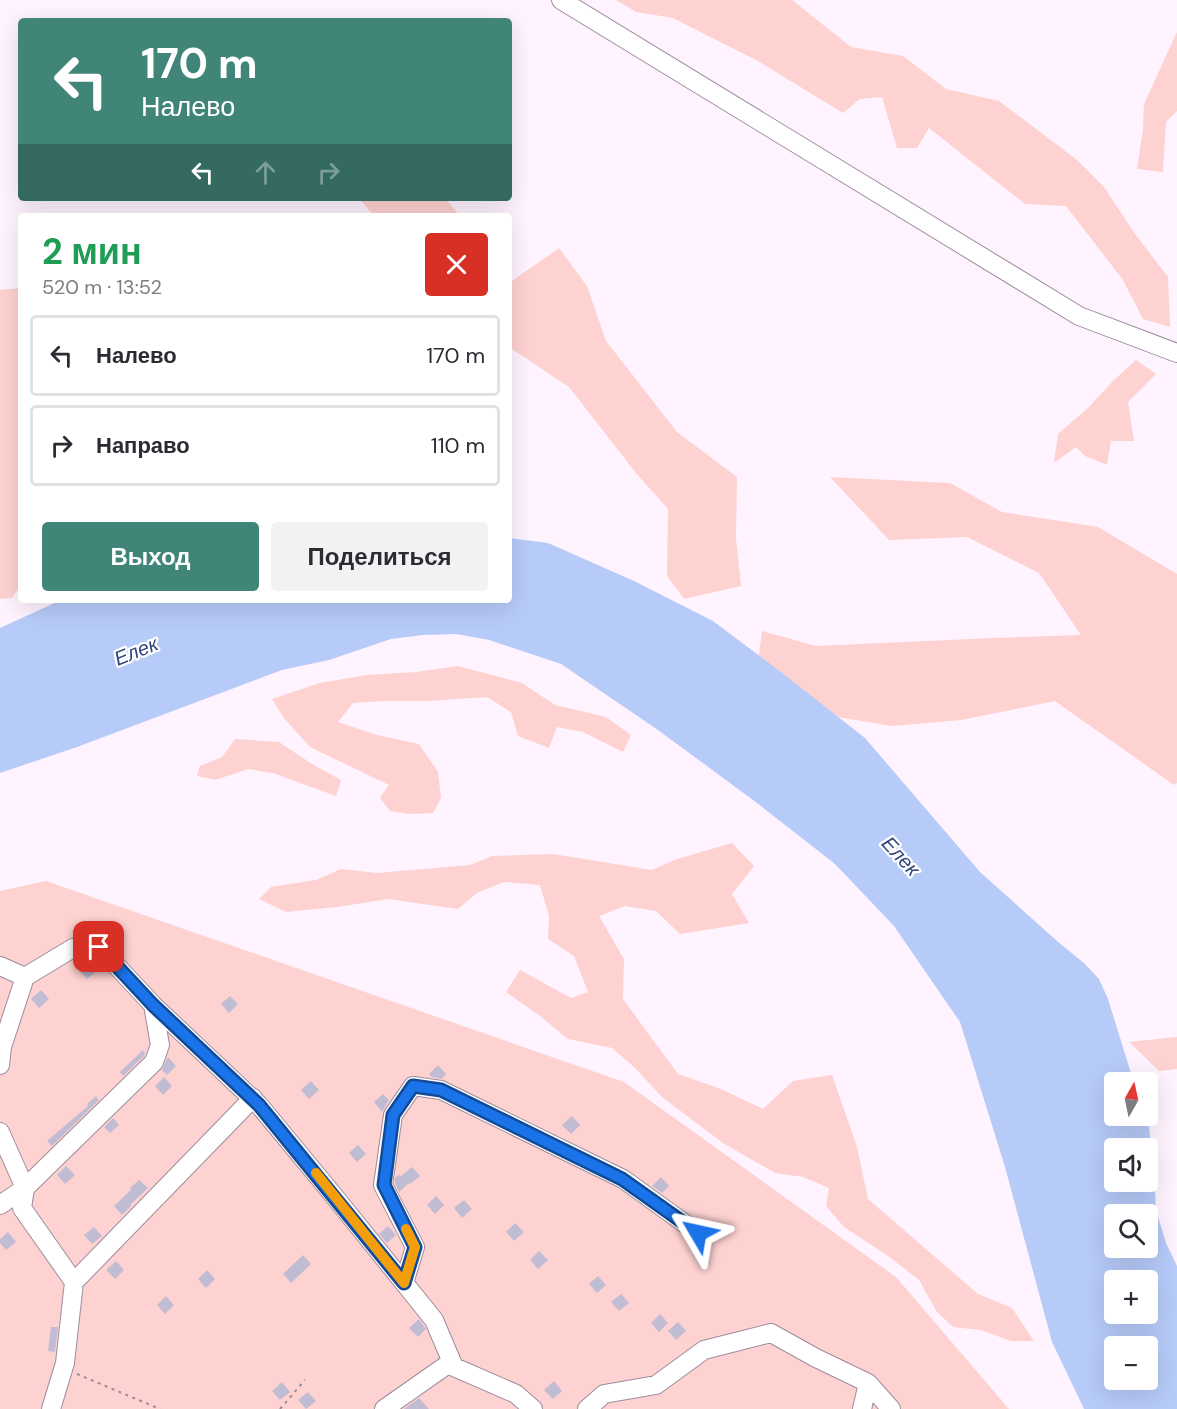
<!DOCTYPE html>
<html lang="ru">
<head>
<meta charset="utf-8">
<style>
	body { margin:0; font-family:"DM Sans",sans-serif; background:#f2f2f3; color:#2b2b33; height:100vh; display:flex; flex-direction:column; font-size:22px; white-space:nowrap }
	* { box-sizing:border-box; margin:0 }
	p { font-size:20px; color:#7c7c81 }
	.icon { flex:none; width:33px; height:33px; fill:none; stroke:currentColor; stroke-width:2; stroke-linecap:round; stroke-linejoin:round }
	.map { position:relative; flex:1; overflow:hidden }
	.drawer { position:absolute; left:18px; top:213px; width:494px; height:390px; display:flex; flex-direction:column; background:#fff; border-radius:6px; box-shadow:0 6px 24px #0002 }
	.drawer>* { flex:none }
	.top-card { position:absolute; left:18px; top:18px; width:494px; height:183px; border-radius:6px; box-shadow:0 6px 24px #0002; background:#418579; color:#fff; overflow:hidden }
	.needle { width:39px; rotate:9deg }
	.tools { position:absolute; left:1104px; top:1072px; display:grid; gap:12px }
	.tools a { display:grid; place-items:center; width:54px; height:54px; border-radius:6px; background:#fff; box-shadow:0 6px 24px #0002; font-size:30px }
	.pin { position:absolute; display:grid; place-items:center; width:51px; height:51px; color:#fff; margin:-26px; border-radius:12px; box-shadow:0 3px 9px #0006 }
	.me { position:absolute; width:66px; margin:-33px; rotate:306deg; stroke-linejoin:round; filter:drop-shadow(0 0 4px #0008) }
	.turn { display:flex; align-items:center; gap:21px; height:126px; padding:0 24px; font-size:27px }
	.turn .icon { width:78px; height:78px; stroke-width:2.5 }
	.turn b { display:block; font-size:42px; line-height:51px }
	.lanes { display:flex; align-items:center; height:57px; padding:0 24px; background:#0003; justify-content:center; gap:30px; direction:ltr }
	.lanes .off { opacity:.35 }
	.round { display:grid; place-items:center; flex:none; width:63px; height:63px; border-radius:6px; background:#f2f2f3 }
	.head { display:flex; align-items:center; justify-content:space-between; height:102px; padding:0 24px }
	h1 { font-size:36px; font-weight:700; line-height:45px; color:#1e9e55 }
	.cta { display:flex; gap:12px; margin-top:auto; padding:12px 24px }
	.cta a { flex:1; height:69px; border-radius:6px; background:#418579; color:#fff; font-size:24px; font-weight:700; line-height:69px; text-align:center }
	.cta a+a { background:#f2f2f3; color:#2b2b33 }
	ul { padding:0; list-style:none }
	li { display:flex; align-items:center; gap:18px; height:81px; margin:0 12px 9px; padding:0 12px; border:3px solid #e1e1e2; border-radius:6px }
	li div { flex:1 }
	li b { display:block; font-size:22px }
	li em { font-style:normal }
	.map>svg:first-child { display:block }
	.green { fill:#fed2d0 }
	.water { fill:#b7cbf9; fill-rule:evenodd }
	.building { fill:#c0bcd3 }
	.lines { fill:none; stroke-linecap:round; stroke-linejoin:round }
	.minor-casing { stroke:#9d8c9e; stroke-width:20 }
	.path { stroke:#968d97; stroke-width:2; stroke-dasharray:3 4.5; stroke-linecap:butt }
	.minor { stroke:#fff; stroke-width:18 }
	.route-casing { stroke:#114b97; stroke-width:15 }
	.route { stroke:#1a73e8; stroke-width:10 }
	.slow { stroke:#f59e0b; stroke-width:10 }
	.labels { text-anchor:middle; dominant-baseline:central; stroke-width:4.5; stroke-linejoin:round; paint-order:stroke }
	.water-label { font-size:20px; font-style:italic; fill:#30457e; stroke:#fff }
</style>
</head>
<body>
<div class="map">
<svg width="1177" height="1409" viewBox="0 0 1177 1409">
	<rect width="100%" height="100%" fill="#fef3ff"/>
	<!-- green -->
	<path class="green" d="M616,0H792L851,47L903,56L946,89L999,101L1077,160L1104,187L1135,234L1168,277L1170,327L1143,319L1123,280L1066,206L1025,204L929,128L917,148H897L882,97L860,99L843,113L758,61L673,18L636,12Z
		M1177,32V111L1166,122L1163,172L1137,169L1143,129L1144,104Z
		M359,198H445L460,216H374Z
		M559,248L587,286L606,341L677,432L737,477L736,538L741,586L684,599L667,576L668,509L636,473L569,387L509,347V277L512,281Z
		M21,288V585L12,598L0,599V290Z
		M1136,360L1156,374L1128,402L1134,441H1111L1107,465L1085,456L1076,447L1054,463L1058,434L1089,407L1113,381Z
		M830,477L950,483L1002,512L1098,527L1177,574V783L1174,785L1055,701L961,720L892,726L838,717L759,656L762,631L816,646L993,638L1081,635L1039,573L967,537L889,540Z
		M458,666L522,683L555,705L606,717L631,735L623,752L583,732L557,727L549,748L518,736L511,712L487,697L428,701H383L353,703L338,722L377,735L419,744L438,772L441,798L433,813L409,814L390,811L380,798L389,785L310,747L284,718L272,699L320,683L367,675L416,672Z
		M235,739L279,742L312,764L341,780L336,796L273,773L248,769L215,780L197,776L200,766L222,757Z
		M732,843L754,866L732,894L749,923L680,934L656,911L625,906L599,916L624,959L623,999L678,1074L721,1089L763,1109L793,1081L832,1075L857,1147L868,1199L978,1294L1012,1308L1034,1341H1011L981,1330L953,1327L937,1312L919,1280L888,1256L844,1227L826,1206L829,1188L803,1177L775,1173L723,1143L662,1097L635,1068L612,1048L568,1039L540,1016L506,992L520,970L571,998L588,992L574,956L548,939L549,916L540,885L504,882L477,893L458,909L388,899L337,907L286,912L259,899L271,887L316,880L341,869L377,873L470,865L492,856L553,854L652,870L677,859Z
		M46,881L624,1082L896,1277L1009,1409H0V891Z
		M1177,1037V1069L1159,1071L1129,1042Z"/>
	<!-- water -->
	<path class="water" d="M509,538L548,543L634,581L713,621L781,672L865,738L980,872L1057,941L1085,964L1099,979L1108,999L1134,1083H1114V1116H1145L1149,1127L1154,1175L1156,1210L1166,1243L1177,1266V1409H1084L1052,1342L1005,1167L960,1022L894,926L835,864L753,800L658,730L561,664L489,640L456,634L423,635L391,639L329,660L282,670L77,747L0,773V628L61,600H508ZM1114,1149H1148V1182H1114ZM1114,1215H1148V1248H1114ZM1114,1281H1148V1314H1114ZM1114,1347H1148V1380H1114Z"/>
	<!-- building -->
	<path class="building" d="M88,962L97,971L87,979L79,970Z
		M41,990L49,999L39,1008L31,999Z
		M230,996L238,1004L229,1013L221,1004Z
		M143,1050L145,1053L144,1056L123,1076L120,1072Z
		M168,1057L176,1066L167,1075L162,1070Z
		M438,1065L446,1074L442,1079L432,1077L429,1074Z
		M164,1077L172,1086L163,1095L155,1086Z
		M311,1081L319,1090L309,1099L301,1090Z
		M383,1094L389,1100L382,1112L374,1102Z
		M96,1096L99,1100L52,1146L47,1141L88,1106L87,1104Z
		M572,1116L580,1125L571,1134L562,1125Z
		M113,1118L119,1125L110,1133L104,1127Z
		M358,1145L366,1154L357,1162L349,1153Z
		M66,1166L75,1175L65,1184L57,1175Z
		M412,1167L420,1176L410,1184L409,1183L399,1192L395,1183V1178L399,1175L401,1176Z
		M661,1177L669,1186L662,1193L652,1186Z
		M139,1180L148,1188L130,1205L131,1206L122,1215L114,1206L131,1190L130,1188Z
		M436,1196L444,1205L435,1214L427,1205Z
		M464,1200L472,1209L462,1218L454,1208Z
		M515,1223L524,1232L514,1241L506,1232Z
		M388,1226L396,1235L387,1243L379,1234Z
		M94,1227L102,1236L92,1244L84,1235Z
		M8,1232L16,1242L6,1250L0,1243V1239Z
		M539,1251L548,1260L538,1269L530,1260Z
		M303,1255L311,1264L291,1283L283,1274Z
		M116,1261L124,1270L115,1279L106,1270Z
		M207,1270L215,1279L206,1288L198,1279Z
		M598,1276L606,1285L597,1293L589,1284Z
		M621,1294L629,1303L619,1311L611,1302Z
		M166,1296L174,1305L165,1314L157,1305Z
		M660,1314L668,1323L659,1332L651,1323Z
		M419,1319L426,1329L418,1337L409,1328Z
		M678,1322L686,1331L676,1340L668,1331Z
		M51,1327H58L55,1352L48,1351Z
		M554,1381L562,1391L553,1399L544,1390Z
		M282,1382L290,1392L280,1400L272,1391Z
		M308,1392L316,1401L306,1409L298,1400Z
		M419,1398L429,1409H404Z"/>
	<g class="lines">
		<!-- minor casing -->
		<g class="minor-casing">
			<path id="minor" d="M561,0L1079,316L1177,353
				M0,966L25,977L2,1047L0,1065
				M25,977L73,948L99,947L153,1005L259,1105L339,1202L434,1320L454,1367L516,1394L533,1409
				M0,1132L25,1188L22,1208L74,1282L65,1363L51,1409
				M0,1205L25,1188L154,1062L160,1045L153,1005
				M74,1282L253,1098
				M404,1283L415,1247L383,1185L393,1115L413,1086L441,1090L623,1179L698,1233
				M384,1409L451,1362
				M587,1409L604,1394L656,1385L704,1350L771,1333L816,1358L868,1383L891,1409
				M862,1409L868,1383"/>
		</g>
		<!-- path -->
		<path class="path" d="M77,1374L160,1409
			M280,1409L305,1380"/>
		<!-- minor -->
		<use href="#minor" class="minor"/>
	</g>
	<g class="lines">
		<!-- route casing -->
		<g class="route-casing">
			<path id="route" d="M99,947L153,1005L259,1105L404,1283L415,1247L384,1185L393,1115L413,1086L441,1090L622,1179L698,1233"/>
		</g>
		<!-- route -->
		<use href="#route" class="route"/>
		<!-- slow -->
		<path class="slow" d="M316,1173L404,1283L415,1247L406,1229"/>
	</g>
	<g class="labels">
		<!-- water labels -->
		<g class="water-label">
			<text transform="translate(136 651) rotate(-22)">Елек</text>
			<text transform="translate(901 856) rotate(47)">Елек</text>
		</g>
	</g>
</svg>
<div class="tools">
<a><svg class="needle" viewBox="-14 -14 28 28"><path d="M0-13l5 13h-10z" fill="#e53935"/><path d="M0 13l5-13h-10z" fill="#7c7c81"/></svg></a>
<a><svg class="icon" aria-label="sound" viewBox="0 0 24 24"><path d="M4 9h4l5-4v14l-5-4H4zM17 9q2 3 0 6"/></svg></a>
<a><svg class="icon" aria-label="search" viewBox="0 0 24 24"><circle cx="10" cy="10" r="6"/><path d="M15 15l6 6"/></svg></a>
<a>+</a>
<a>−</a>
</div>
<div class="pin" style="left:99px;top:947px;background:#d93025"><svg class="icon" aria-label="arrive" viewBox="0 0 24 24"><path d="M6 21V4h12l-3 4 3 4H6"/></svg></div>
<svg class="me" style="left:698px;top:1233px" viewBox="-20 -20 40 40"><path d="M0-17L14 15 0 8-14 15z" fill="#1a73e8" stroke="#fff" stroke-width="4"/></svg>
<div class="top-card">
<div class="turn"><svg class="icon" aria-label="left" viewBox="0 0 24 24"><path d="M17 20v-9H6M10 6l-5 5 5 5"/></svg><div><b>170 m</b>Налево</div></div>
<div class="lanes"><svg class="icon" aria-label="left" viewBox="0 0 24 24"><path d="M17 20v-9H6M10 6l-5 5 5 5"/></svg><svg class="icon off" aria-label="ahead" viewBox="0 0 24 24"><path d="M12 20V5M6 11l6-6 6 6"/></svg><svg class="icon off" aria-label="right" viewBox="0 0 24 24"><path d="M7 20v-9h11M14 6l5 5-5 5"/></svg></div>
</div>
<section class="drawer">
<div class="head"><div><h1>2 мин</h1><p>520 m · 13:52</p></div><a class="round" style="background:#d93025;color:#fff"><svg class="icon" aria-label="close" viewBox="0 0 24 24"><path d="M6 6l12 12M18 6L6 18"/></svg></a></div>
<ul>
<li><svg class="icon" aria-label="left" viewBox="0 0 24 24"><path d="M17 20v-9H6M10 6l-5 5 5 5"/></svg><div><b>Налево</b></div><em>170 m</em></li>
<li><svg class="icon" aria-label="right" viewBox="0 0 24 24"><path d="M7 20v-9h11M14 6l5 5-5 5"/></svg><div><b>Направо</b></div><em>110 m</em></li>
</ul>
<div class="cta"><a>Выход</a><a>Поделиться</a></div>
</section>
</div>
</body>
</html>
